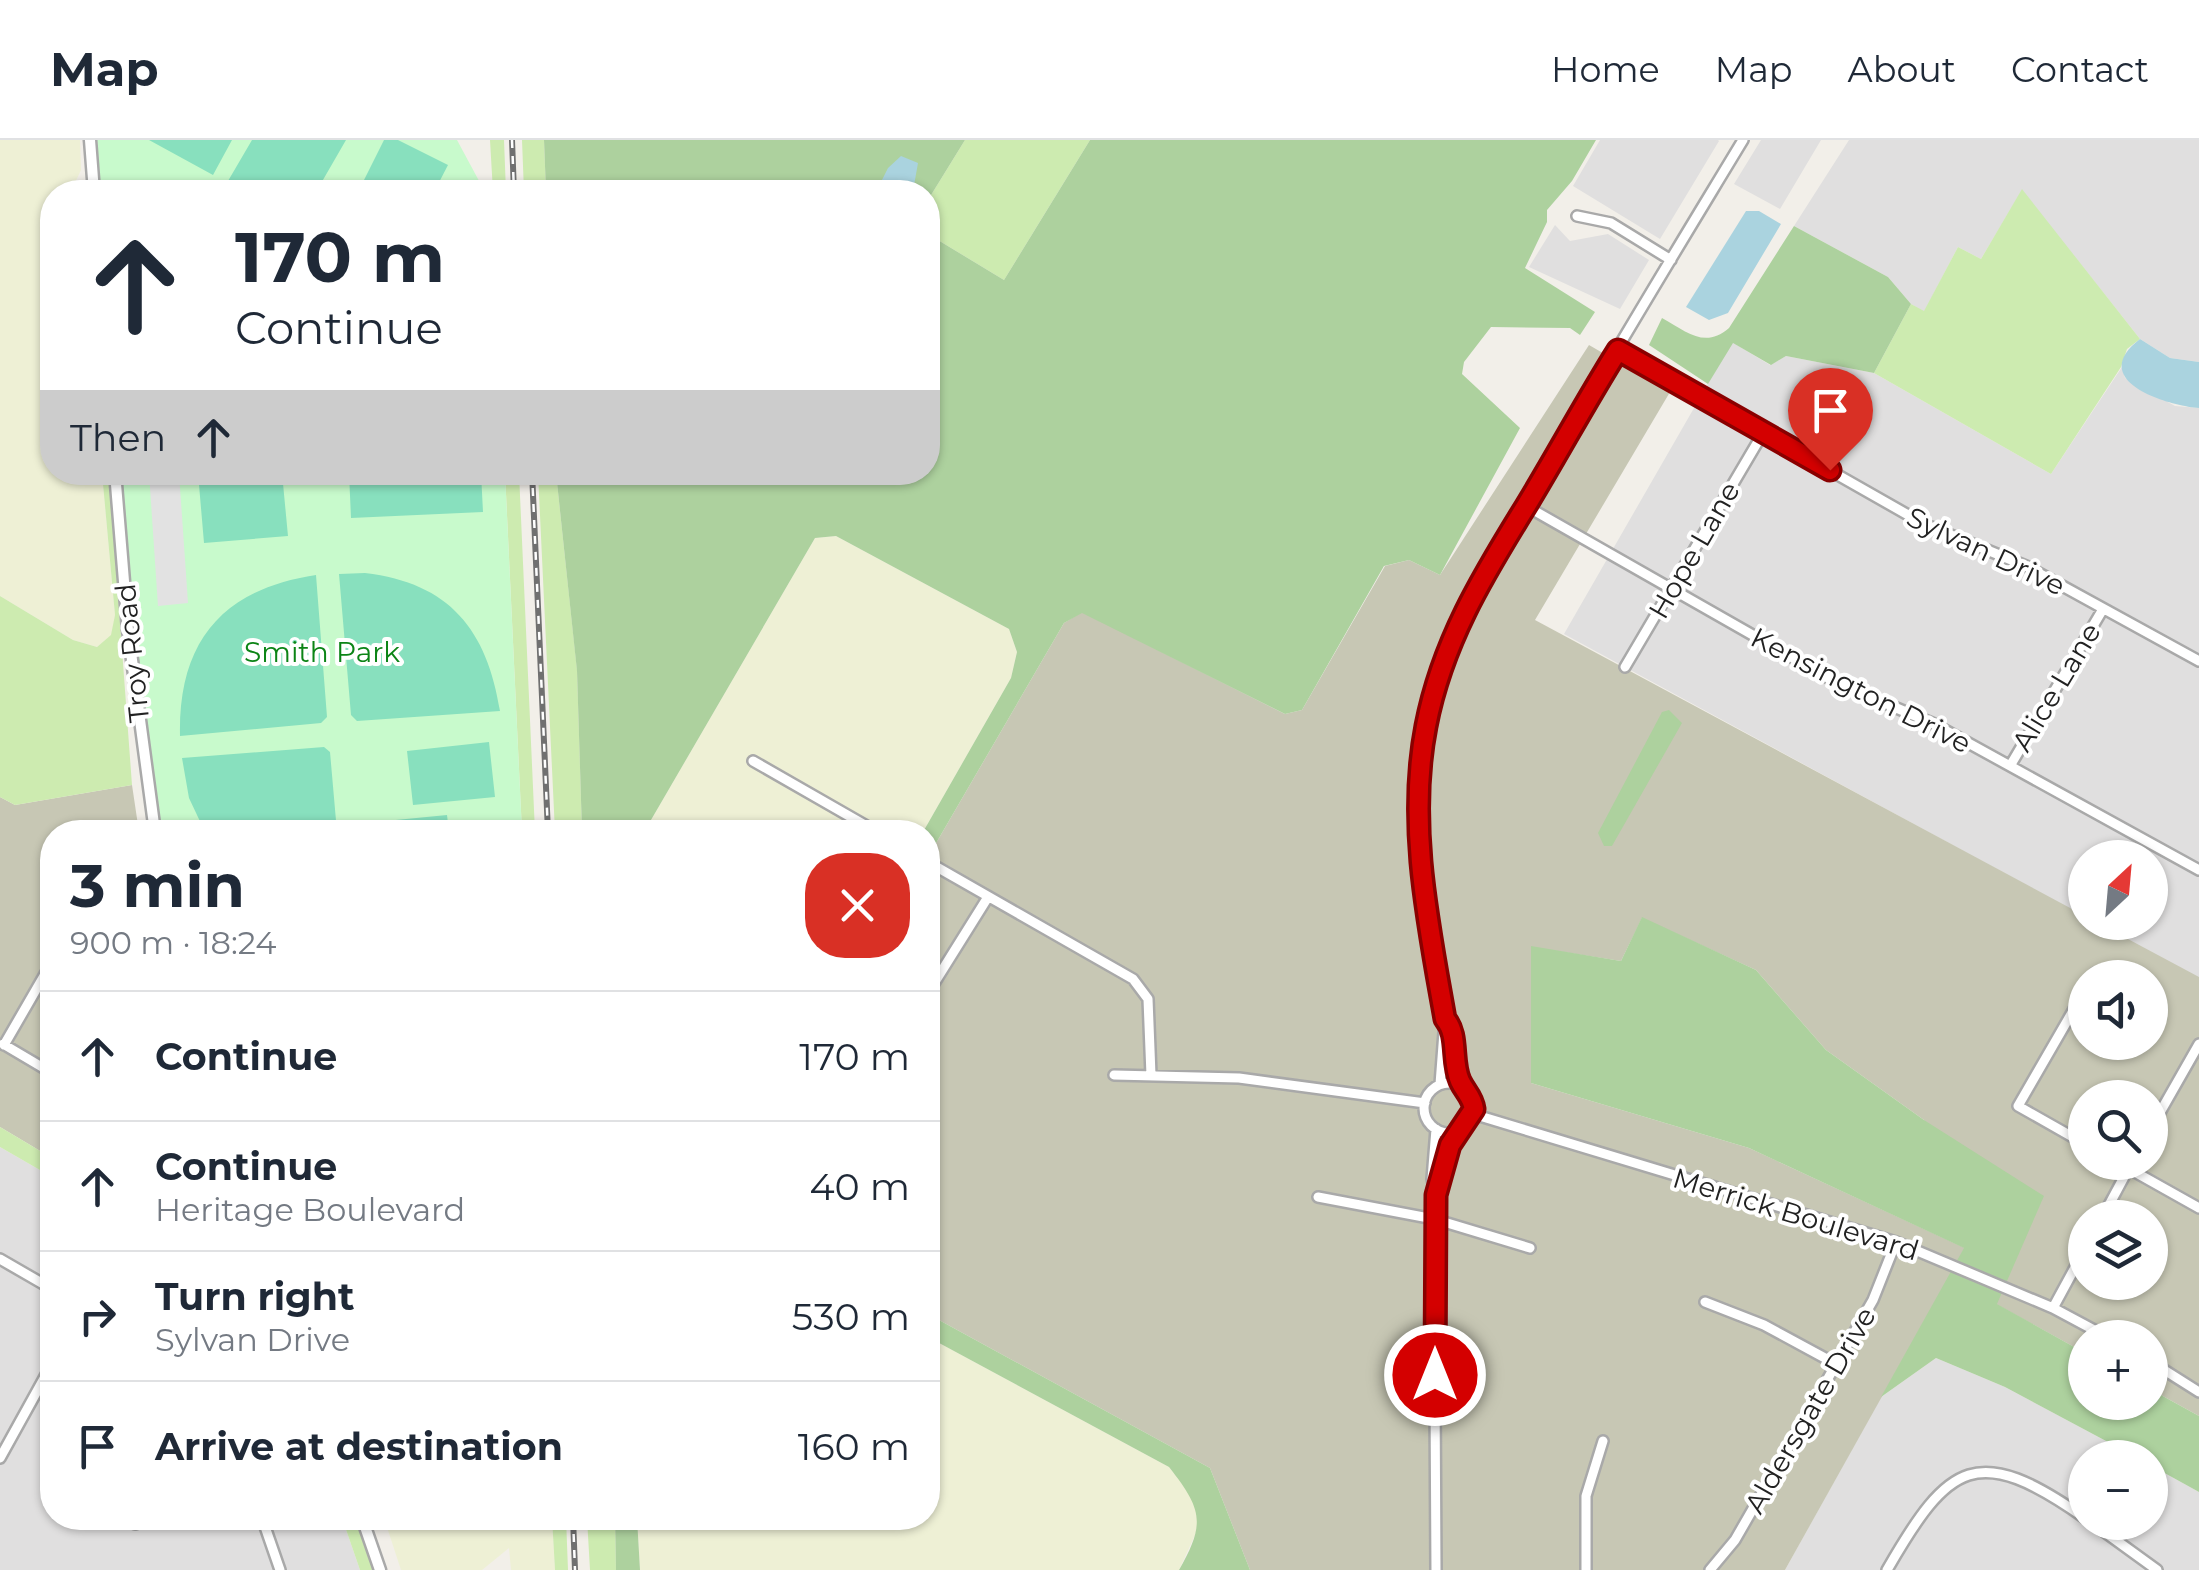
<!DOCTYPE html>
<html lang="en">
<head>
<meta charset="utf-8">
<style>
	body { margin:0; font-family:Montserrat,sans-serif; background:#f6f6f7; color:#1f2937; height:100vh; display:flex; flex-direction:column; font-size:38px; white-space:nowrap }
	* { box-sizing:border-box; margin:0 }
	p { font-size:32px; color:#747a83 }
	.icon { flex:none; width:55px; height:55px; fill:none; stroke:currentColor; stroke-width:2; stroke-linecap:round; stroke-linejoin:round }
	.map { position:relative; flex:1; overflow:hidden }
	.panel { position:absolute; left:40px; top:680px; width:900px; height:710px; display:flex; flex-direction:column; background:#fff; border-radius:40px; box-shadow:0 2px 8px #0004 }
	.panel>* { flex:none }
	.hud { position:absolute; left:40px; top:40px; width:900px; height:305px; border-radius:40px; box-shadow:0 2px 8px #0004; background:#fff; color:#1f2937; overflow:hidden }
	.needle { width:65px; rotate:26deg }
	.buttons { position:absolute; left:2068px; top:700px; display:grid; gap:20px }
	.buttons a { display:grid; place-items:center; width:100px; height:100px; border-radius:50%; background:#fff; box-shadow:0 2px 8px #0004; font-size:50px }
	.pin { position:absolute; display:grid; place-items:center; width:85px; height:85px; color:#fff; margin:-102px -42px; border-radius:50% 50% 50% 0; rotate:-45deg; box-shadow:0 0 10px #0007 }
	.pin .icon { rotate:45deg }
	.me { position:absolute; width:110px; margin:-55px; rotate:0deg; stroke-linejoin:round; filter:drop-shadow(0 0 8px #0008) }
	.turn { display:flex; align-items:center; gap:35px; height:210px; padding:0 30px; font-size:45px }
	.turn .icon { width:130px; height:130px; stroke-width:2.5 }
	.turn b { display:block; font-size:70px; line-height:85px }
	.then { display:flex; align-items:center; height:95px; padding:0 30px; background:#0003; gap:20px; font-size:38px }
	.round { display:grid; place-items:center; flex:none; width:105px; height:105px; border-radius:40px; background:#f6f6f7 }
	.overview { display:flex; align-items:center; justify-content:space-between; height:170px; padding:0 30px }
	h1 { font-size:60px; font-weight:700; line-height:75px }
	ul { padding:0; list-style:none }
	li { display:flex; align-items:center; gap:30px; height:130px; padding:0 30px; border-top:2px solid #e0e1e3 }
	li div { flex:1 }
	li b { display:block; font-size:38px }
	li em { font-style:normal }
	header { display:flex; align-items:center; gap:60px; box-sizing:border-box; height:140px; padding:0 50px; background:#fff; border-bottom:2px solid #e0e1e3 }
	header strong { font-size:48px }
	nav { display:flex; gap:55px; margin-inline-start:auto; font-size:35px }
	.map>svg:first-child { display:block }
	.residential { fill:#e0dfdf }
	.construction { fill:#c7c7b4; fill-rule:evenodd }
	.farmland { fill:#eef0d5 }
	.grass { fill:#cdebb0 }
	.forest { fill:#add19e }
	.park { fill:#c8facc }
	.pitch { fill:#88e0be }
	.parking { fill:#e2e2e2 }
	.water { fill:#aad3df }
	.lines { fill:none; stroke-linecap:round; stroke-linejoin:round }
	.minor-casing { stroke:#a9a9a9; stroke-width:14 }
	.tertiary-casing { stroke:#a9a9a9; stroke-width:15 }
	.minor { stroke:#fff; stroke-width:9 }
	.tertiary { stroke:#fff; stroke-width:10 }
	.rail-casing { stroke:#707070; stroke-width:6 }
	.rail { stroke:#fff; stroke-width:2.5; stroke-dasharray:8; stroke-linecap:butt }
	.route-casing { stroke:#8a0000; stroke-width:25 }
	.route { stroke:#d40000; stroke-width:18 }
	.labels { text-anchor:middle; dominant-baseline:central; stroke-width:8; stroke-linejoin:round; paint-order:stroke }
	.street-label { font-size:28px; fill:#222; stroke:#fff }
	.park-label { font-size:28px; fill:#0c8416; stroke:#fff }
</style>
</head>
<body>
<header>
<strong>Map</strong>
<nav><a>Home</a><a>Map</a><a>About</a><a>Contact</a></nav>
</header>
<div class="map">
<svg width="2199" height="1430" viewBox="0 0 2199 1430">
	<rect width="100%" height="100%" fill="#f2efe9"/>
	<!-- residential -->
	<path class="residential" d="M1600,0H1718L1719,1L1660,99L1573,46Z
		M1761,0H1821L1780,69L1734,44Z
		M1849,0H2199V222L2170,218L2140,199L2022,50L1981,119L1958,107L1924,172L1911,164L1888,137L1794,86Z
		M1555,85L1570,101L1608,94L1649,120L1620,169L1529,127Z
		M1732,202L1770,225L1786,216L1874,233L2051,334L2122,227L2125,238L2175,266L2199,268V839L2095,783L2150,782V718H2085V777L1564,494Z
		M0,1007L52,1037V1378H342L360,1430H0Z
		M1936,1218L2005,1247L2136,1317L2085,1318V1382H2150V1325L2199,1352V1430H1785L1881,1257Z"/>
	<!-- construction -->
	<path class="construction" d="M1589,205L1670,252L1535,480L2085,776V782L2098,783L2199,837V1276L2150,1249V1198H2085V1213L1996,1164L1924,980L1826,910L1756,830L1642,778L1621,821L1531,807V943L1749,1008L1965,1108L1785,1430H1250L1210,1328L928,1174V717L1064,483L1082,472L1285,574L1302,570L1385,426L1409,420L1440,435ZM2085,838H2150V902H2085ZM2085,958H2150V1022H2085ZM2085,1078H2150V1142H2085Z
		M132,645L139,692H52V1018L0,987V657L15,665Z"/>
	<!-- farmland -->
	<path class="farmland" d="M0,0H80L81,30L71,51L82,52H52V332L102,333L115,475L112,495L97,507L73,500L0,456Z
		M836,396L1009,489L1017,512L1011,538L923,692H644L815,398Z
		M928,1197L1169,1327L1192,1356L1200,1384L1179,1430H640L637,1378H928Z
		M384,1378H552L555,1430H511L509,1408L482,1430H401Z"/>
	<!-- grass -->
	<path class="grass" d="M490,0H504L506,52H493Z
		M522,0H544L546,52H524Z
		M965,0H1090L1004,140L928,94V60Z
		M2022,49L2140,199L2127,209L2121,227L2051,334L1874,233L1911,164L1924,171L1958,107L1981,119Z
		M102,333H109L132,645L15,665L0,657V456L73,500L97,507L111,495L115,475Z
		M505,333H519L535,692H522Z
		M538,333H556L577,530L582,692H555Z
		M0,987L52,1018V1037L0,1007Z
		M342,1378H355L373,1430H360Z
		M552,1378H566L568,1430H555Z
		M587,1378H615L616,1430H590Z"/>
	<!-- forest -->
	<path class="forest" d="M544,0H965L928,60V52H546Z
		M1090,0H1596L1572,41L1547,70V82L1525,128L1595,172L1580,195L1570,188L1491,187L1464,222L1462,234L1520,288L1440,435L1409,420L1384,426L1302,570L1285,574L1082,473L1064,483L928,717V692H923L1011,538L1017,512L1009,489L836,396L815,398L644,692H582L577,531L556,333L928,332V94L1004,140Z
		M1794,86L1888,137L1911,164L1874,233L1786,216L1771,225L1733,203L1708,244L1649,205L1662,178C1687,192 1705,209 1729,188Z
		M1669,570L1682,583L1612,706H1604L1598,693L1662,572Z
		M1642,777L1756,830L1826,910L1924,980L2044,1056L1997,1164L2085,1213V1262H2150V1249L2199,1276V1352L2150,1325V1318L2136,1317L2005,1247L1936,1218L1881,1257L1964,1108L1749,1008L1531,943V806L1621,821Z
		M928,1174L1210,1328L1250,1430H1179C1206,1383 1202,1369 1169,1327L928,1197Z
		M615,1378H637L640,1430H616Z"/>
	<!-- park -->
	<path class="park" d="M97,0H457L485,52H101Z
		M122,333H505L522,692H160L138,549Z"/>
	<!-- pitch -->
	<path class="pitch" d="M149,0H232L213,35Z
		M252,0H346L316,52H249L228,41Z
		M384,0H398L448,25L434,52H358Z
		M198,333H282L288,396L204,403Z
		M349,333H481L483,372L351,378Z
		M365,433C450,443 487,490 500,571L357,581L351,575L339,434Z
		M316,435L327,577L321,583L180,596C178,501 223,449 316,435Z
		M489,602L495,657L413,665L407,611Z
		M324,607L330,612L337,692H205L189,658L182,618Z
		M447,675L449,692H366L365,683Z"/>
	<!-- parking -->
	<path class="parking" d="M149,333H179L188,463L158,466Z"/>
	<!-- water -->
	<path class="water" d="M901,16L918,23L913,51L876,52L888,28Z
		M1746,71H1759L1781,84L1728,173L1709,180L1686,167Z
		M2140,199L2170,218L2199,222V268C2165,265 2086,240 2140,199Z"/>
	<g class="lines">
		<!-- minor casing -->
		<g class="minor-casing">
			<path id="minor" d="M1577,76L1611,83L1671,120
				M1618,210L1924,384L2026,426L2199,521
				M1526,366L1835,542L1932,583L2199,730
				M1625,527L1763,293
				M753,621L877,692
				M2010,626L2103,469
				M928,722L1133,839L1148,859L1151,935
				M2092,838L2095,833
				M2085,850L2018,966L2085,1004
				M928,853L988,757
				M1445,879C1428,783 1406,683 1426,585C1443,499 1488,434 1530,359C1598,238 1671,119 1743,0
				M3,904L52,933
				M4,905L52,822
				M1114,935L1239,938L1425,963
				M1424 968a25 25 0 1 1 50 0a25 25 0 1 1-50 0Z
				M1440,944L1445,879L1452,887L1461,946
				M1473,974L1896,1102L2053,1168L2109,1198
				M1436,989L1432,1039L1436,1055
				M2150,990L2199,904
				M2117,1022L2199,1068
				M1318,1057L1434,1079L1530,1108
				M2102,1078L2132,1022
				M0,1119L52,1149
				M1705,1162L1764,1185L1836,1224
				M2053,1168L2085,1109
				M2150,1221L2199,1252
				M0,1318L52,1224
				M262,1378L280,1430
				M2091,1382L2157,1430
				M135,1384L153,1378
				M1436,1430L1434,1079L1445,1017L1457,991
				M1586,1430V1356L1603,1301
				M1710,1430L1735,1400L1873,1160L1896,1102
				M1887,1430C1949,1322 1977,1302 2085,1378"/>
		</g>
		<!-- tertiary casing -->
		<g class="tertiary-casing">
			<path id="tertiary" d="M90,0L94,52
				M115,332L128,490L155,692
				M362,1378L380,1430"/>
		</g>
		<!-- minor -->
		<use href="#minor" class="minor"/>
		<!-- tertiary -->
		<use href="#tertiary" class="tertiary"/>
		<!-- rail casing -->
		<g class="rail-casing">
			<path id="rail" d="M512,0L514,52
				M532,332L548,692
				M573,1378L575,1430"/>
		</g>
		<!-- rail -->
		<use href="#rail" class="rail"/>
	</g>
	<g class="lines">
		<!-- route casing -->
		<g class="route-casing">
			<path id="route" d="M1435,1235L1436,1055L1450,1005L1474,969C1472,956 1465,952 1460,941C1451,921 1459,895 1445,879C1428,783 1407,683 1426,586C1442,503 1482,437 1526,366C1557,315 1586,261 1618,210L1830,330"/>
		</g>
		<!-- route -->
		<use href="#route" class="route"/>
	</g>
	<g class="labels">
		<!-- street labels -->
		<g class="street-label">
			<text transform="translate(1694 410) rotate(-60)">Hope Lane</text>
			<text transform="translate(1986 411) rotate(25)">Sylvan Drive</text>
			<text transform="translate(132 513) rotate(-96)">Troy Road</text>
			<text transform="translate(2056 547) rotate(-59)">Alice Lane</text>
			<text transform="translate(1861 550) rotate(27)">Kensington Drive</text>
			<text transform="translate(1796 1074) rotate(17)">Merrick Boulevard</text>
			<text transform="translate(1810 1270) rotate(-60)">Aldersgate Drive</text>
		</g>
		<!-- park labels -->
		<g class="park-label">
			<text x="322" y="512">Smith Park</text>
		</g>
	</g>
</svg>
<div class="buttons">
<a><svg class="needle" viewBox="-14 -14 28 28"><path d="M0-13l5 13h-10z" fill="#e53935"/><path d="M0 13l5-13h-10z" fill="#747a83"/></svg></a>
<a><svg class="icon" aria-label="sound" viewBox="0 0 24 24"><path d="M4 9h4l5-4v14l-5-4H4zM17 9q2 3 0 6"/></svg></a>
<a><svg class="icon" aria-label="search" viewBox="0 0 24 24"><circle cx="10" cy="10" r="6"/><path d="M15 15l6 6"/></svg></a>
<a><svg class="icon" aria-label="layers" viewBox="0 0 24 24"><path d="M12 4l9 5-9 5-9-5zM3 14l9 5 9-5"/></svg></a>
<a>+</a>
<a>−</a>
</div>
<div class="pin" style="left:1830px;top:330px;background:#d93025"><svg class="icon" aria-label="arrive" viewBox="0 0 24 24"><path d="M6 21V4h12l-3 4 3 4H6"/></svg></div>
<svg class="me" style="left:1435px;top:1235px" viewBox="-20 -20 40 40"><circle r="17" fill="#d40000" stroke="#fff" stroke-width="3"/><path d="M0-11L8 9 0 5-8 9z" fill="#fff"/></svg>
<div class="hud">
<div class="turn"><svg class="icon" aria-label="ahead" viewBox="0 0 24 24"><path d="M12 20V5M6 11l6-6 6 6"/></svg><div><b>170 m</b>Continue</div></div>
<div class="then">Then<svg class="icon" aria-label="ahead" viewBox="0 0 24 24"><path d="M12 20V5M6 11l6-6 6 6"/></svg></div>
</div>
<section class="panel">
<div class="overview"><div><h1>3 min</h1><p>900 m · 18:24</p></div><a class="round" style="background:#d93025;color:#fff"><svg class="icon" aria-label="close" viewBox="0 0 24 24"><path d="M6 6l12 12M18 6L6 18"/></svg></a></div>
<ul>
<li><svg class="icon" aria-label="ahead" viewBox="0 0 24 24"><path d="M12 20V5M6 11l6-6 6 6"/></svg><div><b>Continue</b></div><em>170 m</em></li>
<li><svg class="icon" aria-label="ahead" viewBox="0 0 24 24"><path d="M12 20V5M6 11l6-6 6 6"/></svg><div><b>Continue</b><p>Heritage Boulevard</p></div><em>40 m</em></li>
<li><svg class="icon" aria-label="right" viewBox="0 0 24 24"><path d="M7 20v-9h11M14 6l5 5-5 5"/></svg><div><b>Turn right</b><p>Sylvan Drive</p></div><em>530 m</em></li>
<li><svg class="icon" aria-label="arrive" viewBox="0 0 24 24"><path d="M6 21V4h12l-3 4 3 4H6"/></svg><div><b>Arrive at destination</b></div><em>160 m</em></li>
</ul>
</section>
</div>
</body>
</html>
